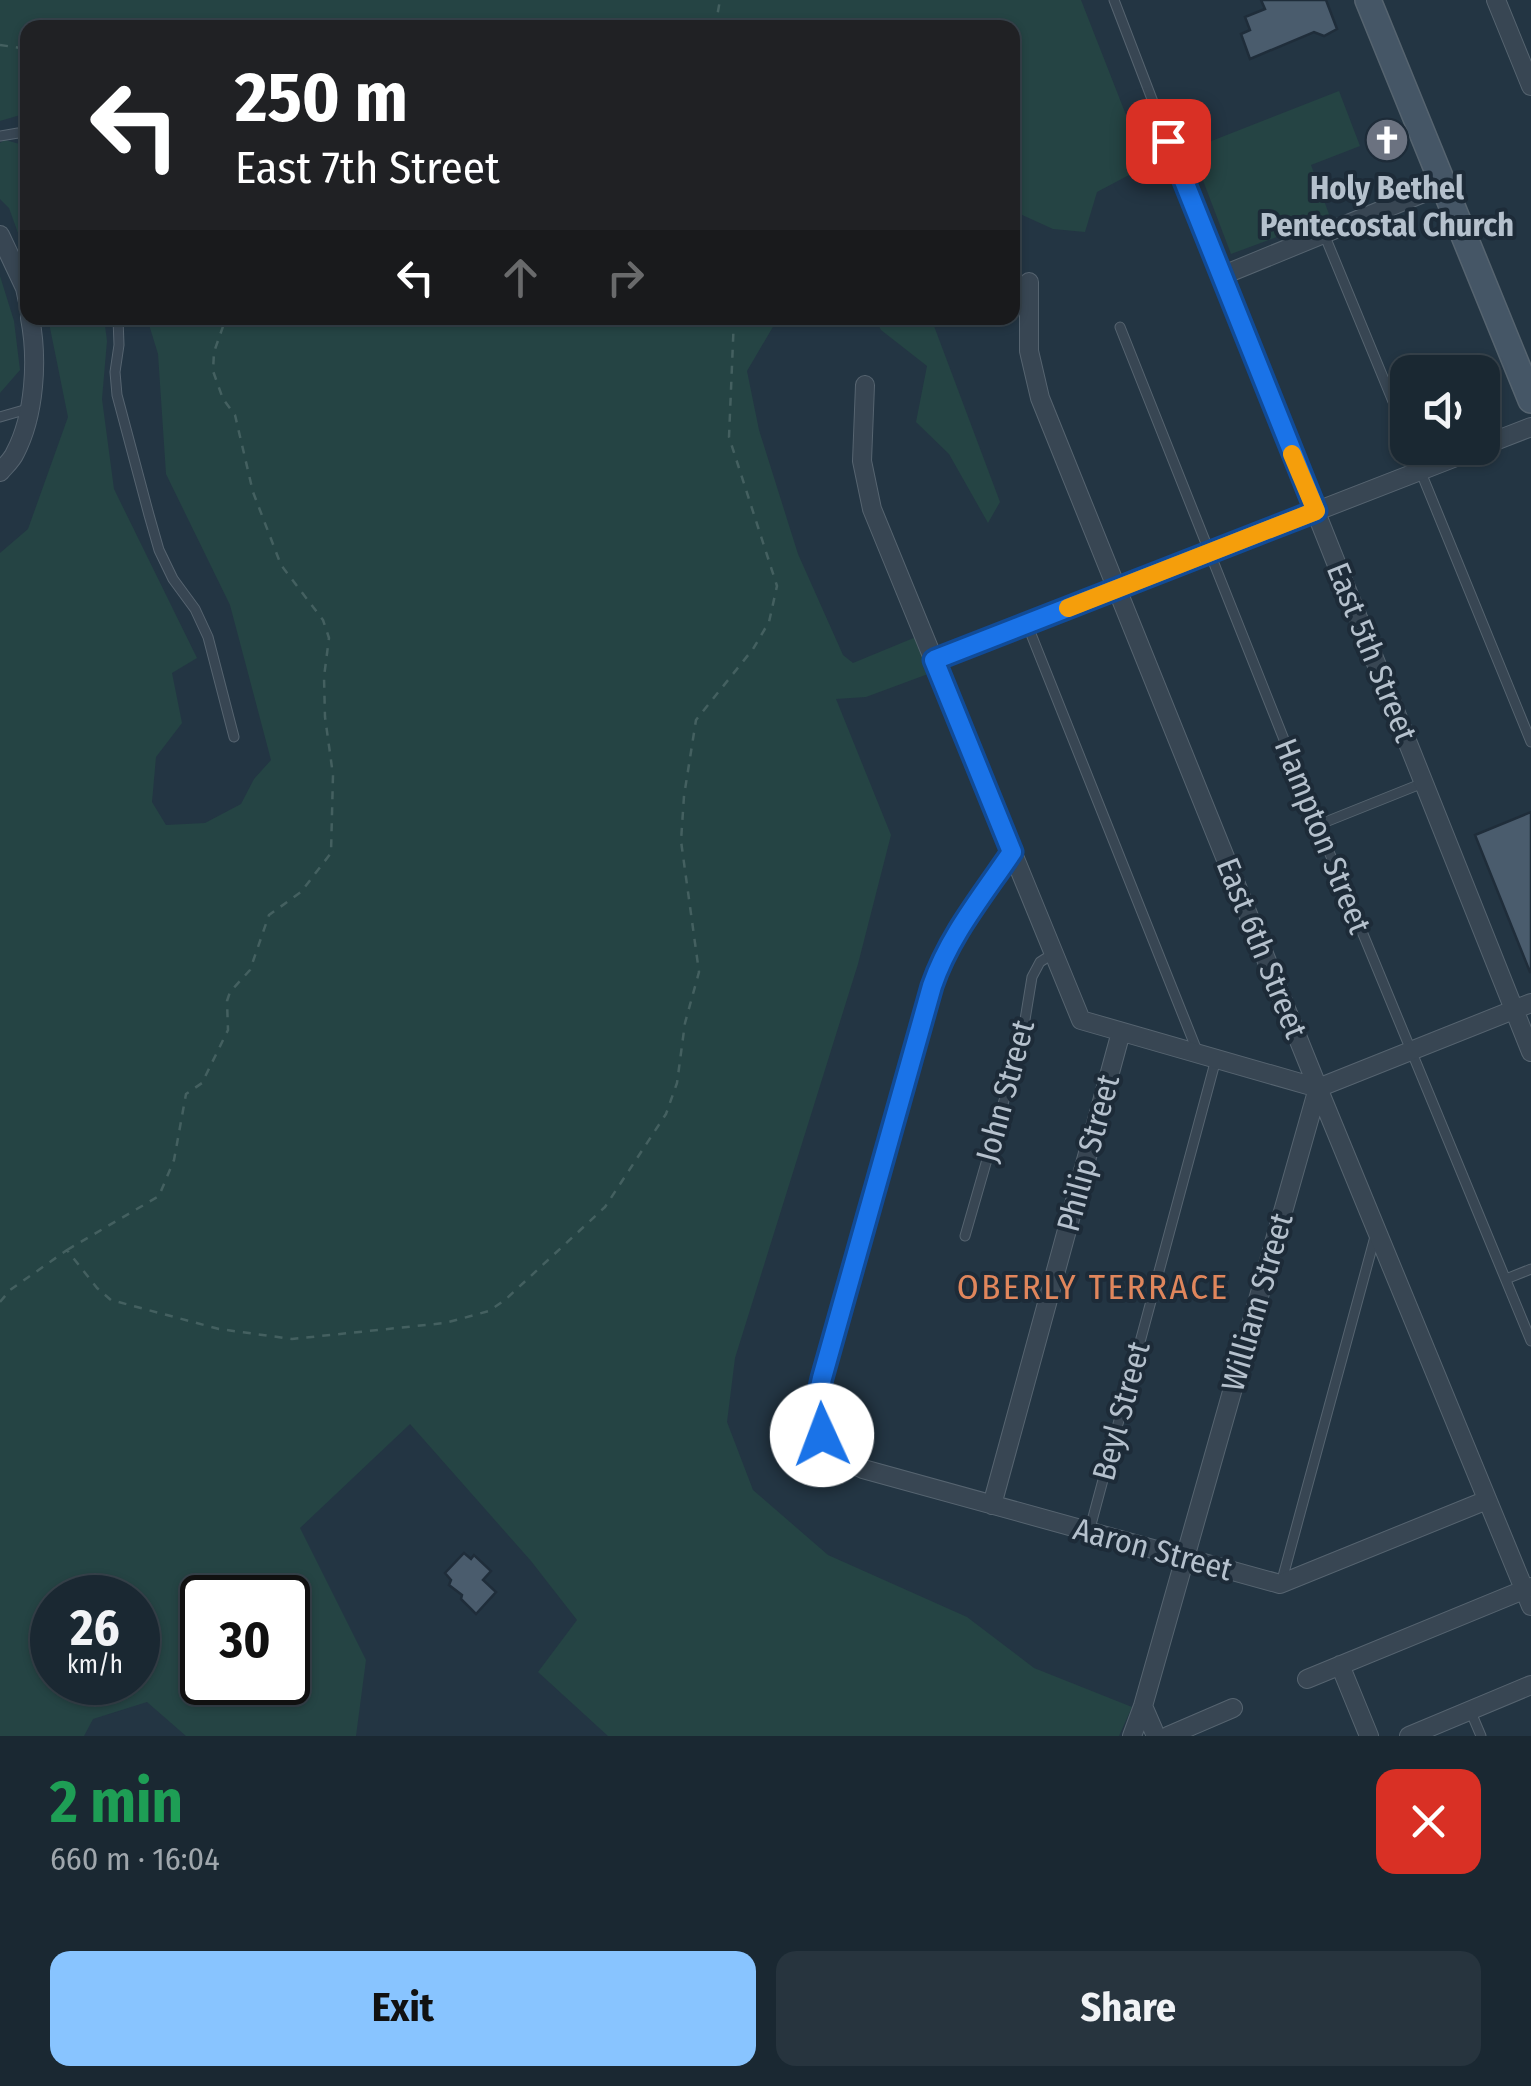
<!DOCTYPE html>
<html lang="en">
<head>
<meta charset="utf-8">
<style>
	body { margin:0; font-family:"Fira Sans Condensed",sans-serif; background:#27343e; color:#f1f3f6; height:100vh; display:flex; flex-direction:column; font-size:38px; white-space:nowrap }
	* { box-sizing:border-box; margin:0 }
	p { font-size:32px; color:#9fa6ac }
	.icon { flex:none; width:55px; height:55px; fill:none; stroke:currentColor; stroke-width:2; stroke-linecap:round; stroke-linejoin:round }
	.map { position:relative; height:1736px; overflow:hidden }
	.side { display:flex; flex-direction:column; background:#1a2832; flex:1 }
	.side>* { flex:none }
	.banner { position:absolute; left:20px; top:20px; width:1000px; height:305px; border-radius:20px; box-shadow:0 2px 8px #0004,0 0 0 2px #38444d; background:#202124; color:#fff; overflow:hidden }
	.tools { position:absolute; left:1390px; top:355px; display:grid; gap:20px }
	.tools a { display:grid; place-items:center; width:110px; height:110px; border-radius:20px; background:#1a2832; box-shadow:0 2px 8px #0004,0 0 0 2px #38444d; font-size:50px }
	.speed { position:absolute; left:30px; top:1575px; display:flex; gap:20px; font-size:50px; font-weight:700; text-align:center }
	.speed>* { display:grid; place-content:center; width:130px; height:130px; border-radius:50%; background:#1a2832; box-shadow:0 2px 8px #0004,0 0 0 2px #38444d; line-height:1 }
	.speed small { font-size:25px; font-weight:400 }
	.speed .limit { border:5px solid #111; border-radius:15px; background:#fff; color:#111 }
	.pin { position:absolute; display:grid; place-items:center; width:85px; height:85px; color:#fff; margin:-42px; border-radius:20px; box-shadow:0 5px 15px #0006 }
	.me { position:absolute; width:110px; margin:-55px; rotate:358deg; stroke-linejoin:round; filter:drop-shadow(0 0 8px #0008) }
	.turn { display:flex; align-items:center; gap:35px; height:210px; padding:0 50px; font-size:45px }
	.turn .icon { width:130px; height:130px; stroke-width:2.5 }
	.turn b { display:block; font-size:70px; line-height:85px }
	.lanes { display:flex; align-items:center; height:95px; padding:0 50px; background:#0003; justify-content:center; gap:50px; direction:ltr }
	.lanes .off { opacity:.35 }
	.round { display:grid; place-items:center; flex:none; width:105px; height:105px; border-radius:20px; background:#27343e }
	.head { display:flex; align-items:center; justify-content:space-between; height:170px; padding:0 50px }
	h1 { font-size:60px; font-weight:700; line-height:75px; color:#1e9e55 }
	.cta { display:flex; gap:20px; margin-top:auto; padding:20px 50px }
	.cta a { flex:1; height:115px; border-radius:20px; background:#88c4ff; color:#111; font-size:40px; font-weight:700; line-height:115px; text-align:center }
	.cta a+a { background:#27343e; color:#f1f3f6 }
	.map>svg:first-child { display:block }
	.green { fill:#254444; fill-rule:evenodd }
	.building { fill:#4a5c6d; stroke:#1f2d3a; stroke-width:2.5 }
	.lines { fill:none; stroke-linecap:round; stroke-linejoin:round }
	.lane-casing { stroke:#566470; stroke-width:11 }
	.street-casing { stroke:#566470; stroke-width:20 }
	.secondary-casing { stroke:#566470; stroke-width:28 }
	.path { stroke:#446060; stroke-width:2.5; stroke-dasharray:8 8; stroke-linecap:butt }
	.lane { stroke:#384653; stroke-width:9 }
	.street { stroke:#384653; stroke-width:18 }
	.secondary { stroke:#455666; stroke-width:25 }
	.route-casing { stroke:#114b97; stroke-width:25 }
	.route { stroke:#1a73e8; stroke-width:18 }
	.slow { stroke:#f59e0b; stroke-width:18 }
	.labels { text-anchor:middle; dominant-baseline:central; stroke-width:8; stroke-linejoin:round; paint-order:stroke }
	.poi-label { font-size:32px; font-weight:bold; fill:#b5c1cd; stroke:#1d2b38 }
	.street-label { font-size:32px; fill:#b5c1cd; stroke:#1d2b38 }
	.neighbourhood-label { font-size:35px; letter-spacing:2.5px; fill:#e0865c; stroke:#1d2b38 }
</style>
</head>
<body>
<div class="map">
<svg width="1531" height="1736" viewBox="0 0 1531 1736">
	<rect width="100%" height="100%" fill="#233543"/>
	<!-- green -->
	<path class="green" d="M0,0H1081L1146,166L1097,192L1085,232L1053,229L1020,214L1013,217L1012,28H28L27,113L0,121Z
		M1339,91L1360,146L1311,165L1330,217L1231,254L1191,149Z
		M5,140L27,146V258L9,208L0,199V143Z
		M0,276L14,321L20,370L0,393Z
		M48,318H104L107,341L102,399L114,489L197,658L172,673L182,723L156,757L152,802L166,825L205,823L241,804L254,779L271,760L230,605L166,474L158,354L147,318H782L777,320L747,371L759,430L798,554L843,655L853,663L916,637L928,674L866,697L836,699L891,835L858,964L735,1358L727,1422L753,1490L828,1555L967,1617L1034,1668L1132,1707L1119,1736H608L538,1672L577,1620L531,1561L410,1424L300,1528L366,1660L356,1736H186L147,1702L93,1719L84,1736H0V553L28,529L68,417ZM52,1598H138V1682H52ZM202,1598H288V1682H202Z
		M875,318H931L1000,502L988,523L949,454L916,422L927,366L881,330Z"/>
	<!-- building -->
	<path class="building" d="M1261,0H1326L1337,29L1324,36L1314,32L1250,59L1241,34L1250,30L1245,17L1265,9Z
		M1531,812V972H1530L1475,835Z
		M464,1553L471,1559L474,1555L491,1571L483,1580L496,1592L476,1614L461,1599L462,1595L449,1585L451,1580L445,1573Z"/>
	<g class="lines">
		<!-- lane casing -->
		<g class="lane-casing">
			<path id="lane" d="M1114,0L1168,141
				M0,136L18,133L28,135
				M1324,234L1408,438
				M118,318L119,345L115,372L117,395L149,515L159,550L173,579L195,609L208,637L234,737
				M1120,327L1318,825L1531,1341
				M0,417L31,408
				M1411,448L1531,742
				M1027,624L1198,1053
				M1318,825L1423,783
				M965,1236L1022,1038L1032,977L1040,962L1054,953
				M1506,1279L1531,1269
				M1089,1532L1216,1059
				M1282,1580L1376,1233
				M1470,1710L1481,1736"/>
		</g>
		<!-- street casing -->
		<g class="street-casing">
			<path id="street" d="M1496,0L1531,86
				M1168,141L1531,1052
				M0,235L25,288L28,302
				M1221,276L1443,185
				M1029,282V351L1040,398L1318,1088L1531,1606
				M865,385L862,461L872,509L1081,1020L1318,1088
				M1482,446L1531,427
				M0,472C5,466 12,460 15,453C35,415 38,359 30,318
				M934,660L1479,448
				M1012,852C983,895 949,936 932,986L822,1378C811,1423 818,1450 863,1469L1280,1584L1487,1500
				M1318,1088L1531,1003
				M992,1505L1121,1032
				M1340,1665L1369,1736
				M1307,1679L1531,1587
				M1143,1706L1156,1736
				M1132,1736L1143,1706L1318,1088
				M1168,1736L1233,1708
				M1409,1736L1531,1685"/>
		</g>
		<!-- secondary casing -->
		<g class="secondary-casing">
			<path id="secondary" d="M1368,0L1531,400"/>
		</g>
		<!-- path -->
		<path class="path" d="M715,28L720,0
			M0,45L28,49
			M67,1250L159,1196L174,1160L186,1094L202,1083L228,1030L227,1001L230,992L250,970L269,915L301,892L331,853L333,775L325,717L324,677L329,638L323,620L281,565L253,492L235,415L223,399L213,371L214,352L226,318
			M0,1302L10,1290L67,1250L97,1288L111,1300L219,1329L292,1339L445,1323L489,1311L505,1300L605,1207L666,1114L677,1083L685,1023L699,972L681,841L684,796L696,720L753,649L769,622L777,586L729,437L734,318"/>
		<!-- lane -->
		<use href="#lane" class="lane"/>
		<!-- street -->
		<use href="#street" class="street"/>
		<!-- secondary -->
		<use href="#secondary" class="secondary"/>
	</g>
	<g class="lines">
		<!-- route casing -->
		<g class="route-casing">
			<path id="route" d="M822,1435L816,1405L822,1378L932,986C949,936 983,895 1012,852L934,660L1316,511L1168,141"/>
		</g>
		<!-- route -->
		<use href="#route" class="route"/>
		<!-- slow -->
		<path class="slow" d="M1068,608L1316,511L1292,454"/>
	</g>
	<!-- icons -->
	<defs>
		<g id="church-disc" transform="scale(2.25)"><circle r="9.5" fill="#6b7280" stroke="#1d2b38"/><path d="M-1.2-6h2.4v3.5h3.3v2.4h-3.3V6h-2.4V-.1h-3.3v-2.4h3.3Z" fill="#fff"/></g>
	</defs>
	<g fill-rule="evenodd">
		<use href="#church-disc" x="1387" y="140"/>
	</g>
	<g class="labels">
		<!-- poi labels -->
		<g class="poi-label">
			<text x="1387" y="188">Holy Bethel<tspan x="1387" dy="37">Pentecostal Church</tspan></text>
		</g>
		<!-- street labels -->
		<g class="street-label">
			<text transform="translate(1372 652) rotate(68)">East 5th Street</text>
			<text transform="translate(1323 836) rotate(68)">Hampton Street</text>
			<text transform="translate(1262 948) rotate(68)">East 6th Street</text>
			<text transform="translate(1005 1091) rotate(-75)">John Street</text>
			<text transform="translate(1088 1153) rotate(-75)">Philip Street</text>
			<text transform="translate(1257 1302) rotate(-74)">William Street</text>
			<text transform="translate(1121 1411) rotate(-75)">Beyl Street</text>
			<text transform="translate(1153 1549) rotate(15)">Aaron Street</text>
		</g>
		<!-- neighbourhood labels -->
		<g class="neighbourhood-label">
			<text x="1093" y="1287">OBERLY TERRACE</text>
		</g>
	</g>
</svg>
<div class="tools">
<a><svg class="icon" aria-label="sound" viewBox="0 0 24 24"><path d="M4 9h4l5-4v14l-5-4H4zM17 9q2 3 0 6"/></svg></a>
</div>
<div class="speed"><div>26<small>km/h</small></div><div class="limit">30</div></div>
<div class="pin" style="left:1168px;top:141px;background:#d93025"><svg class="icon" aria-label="arrive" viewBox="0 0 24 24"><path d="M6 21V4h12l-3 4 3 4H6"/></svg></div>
<svg class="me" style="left:822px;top:1435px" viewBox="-20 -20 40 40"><circle r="19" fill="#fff"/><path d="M0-13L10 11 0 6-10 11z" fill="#1a73e8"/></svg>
<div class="banner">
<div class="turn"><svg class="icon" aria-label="left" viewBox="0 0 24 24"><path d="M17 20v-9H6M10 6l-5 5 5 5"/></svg><div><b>250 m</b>East 7th Street</div></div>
<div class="lanes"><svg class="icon" aria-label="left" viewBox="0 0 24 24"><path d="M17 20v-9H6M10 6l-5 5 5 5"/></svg><svg class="icon off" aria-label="ahead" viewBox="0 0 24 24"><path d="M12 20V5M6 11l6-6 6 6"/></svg><svg class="icon off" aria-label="right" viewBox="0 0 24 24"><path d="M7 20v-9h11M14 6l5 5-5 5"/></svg></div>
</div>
</div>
<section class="side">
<div class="head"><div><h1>2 min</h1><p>660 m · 16:04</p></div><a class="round" style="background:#d93025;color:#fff"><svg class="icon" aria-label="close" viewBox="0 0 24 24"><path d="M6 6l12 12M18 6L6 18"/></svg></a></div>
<div class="cta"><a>Exit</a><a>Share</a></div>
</section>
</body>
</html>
